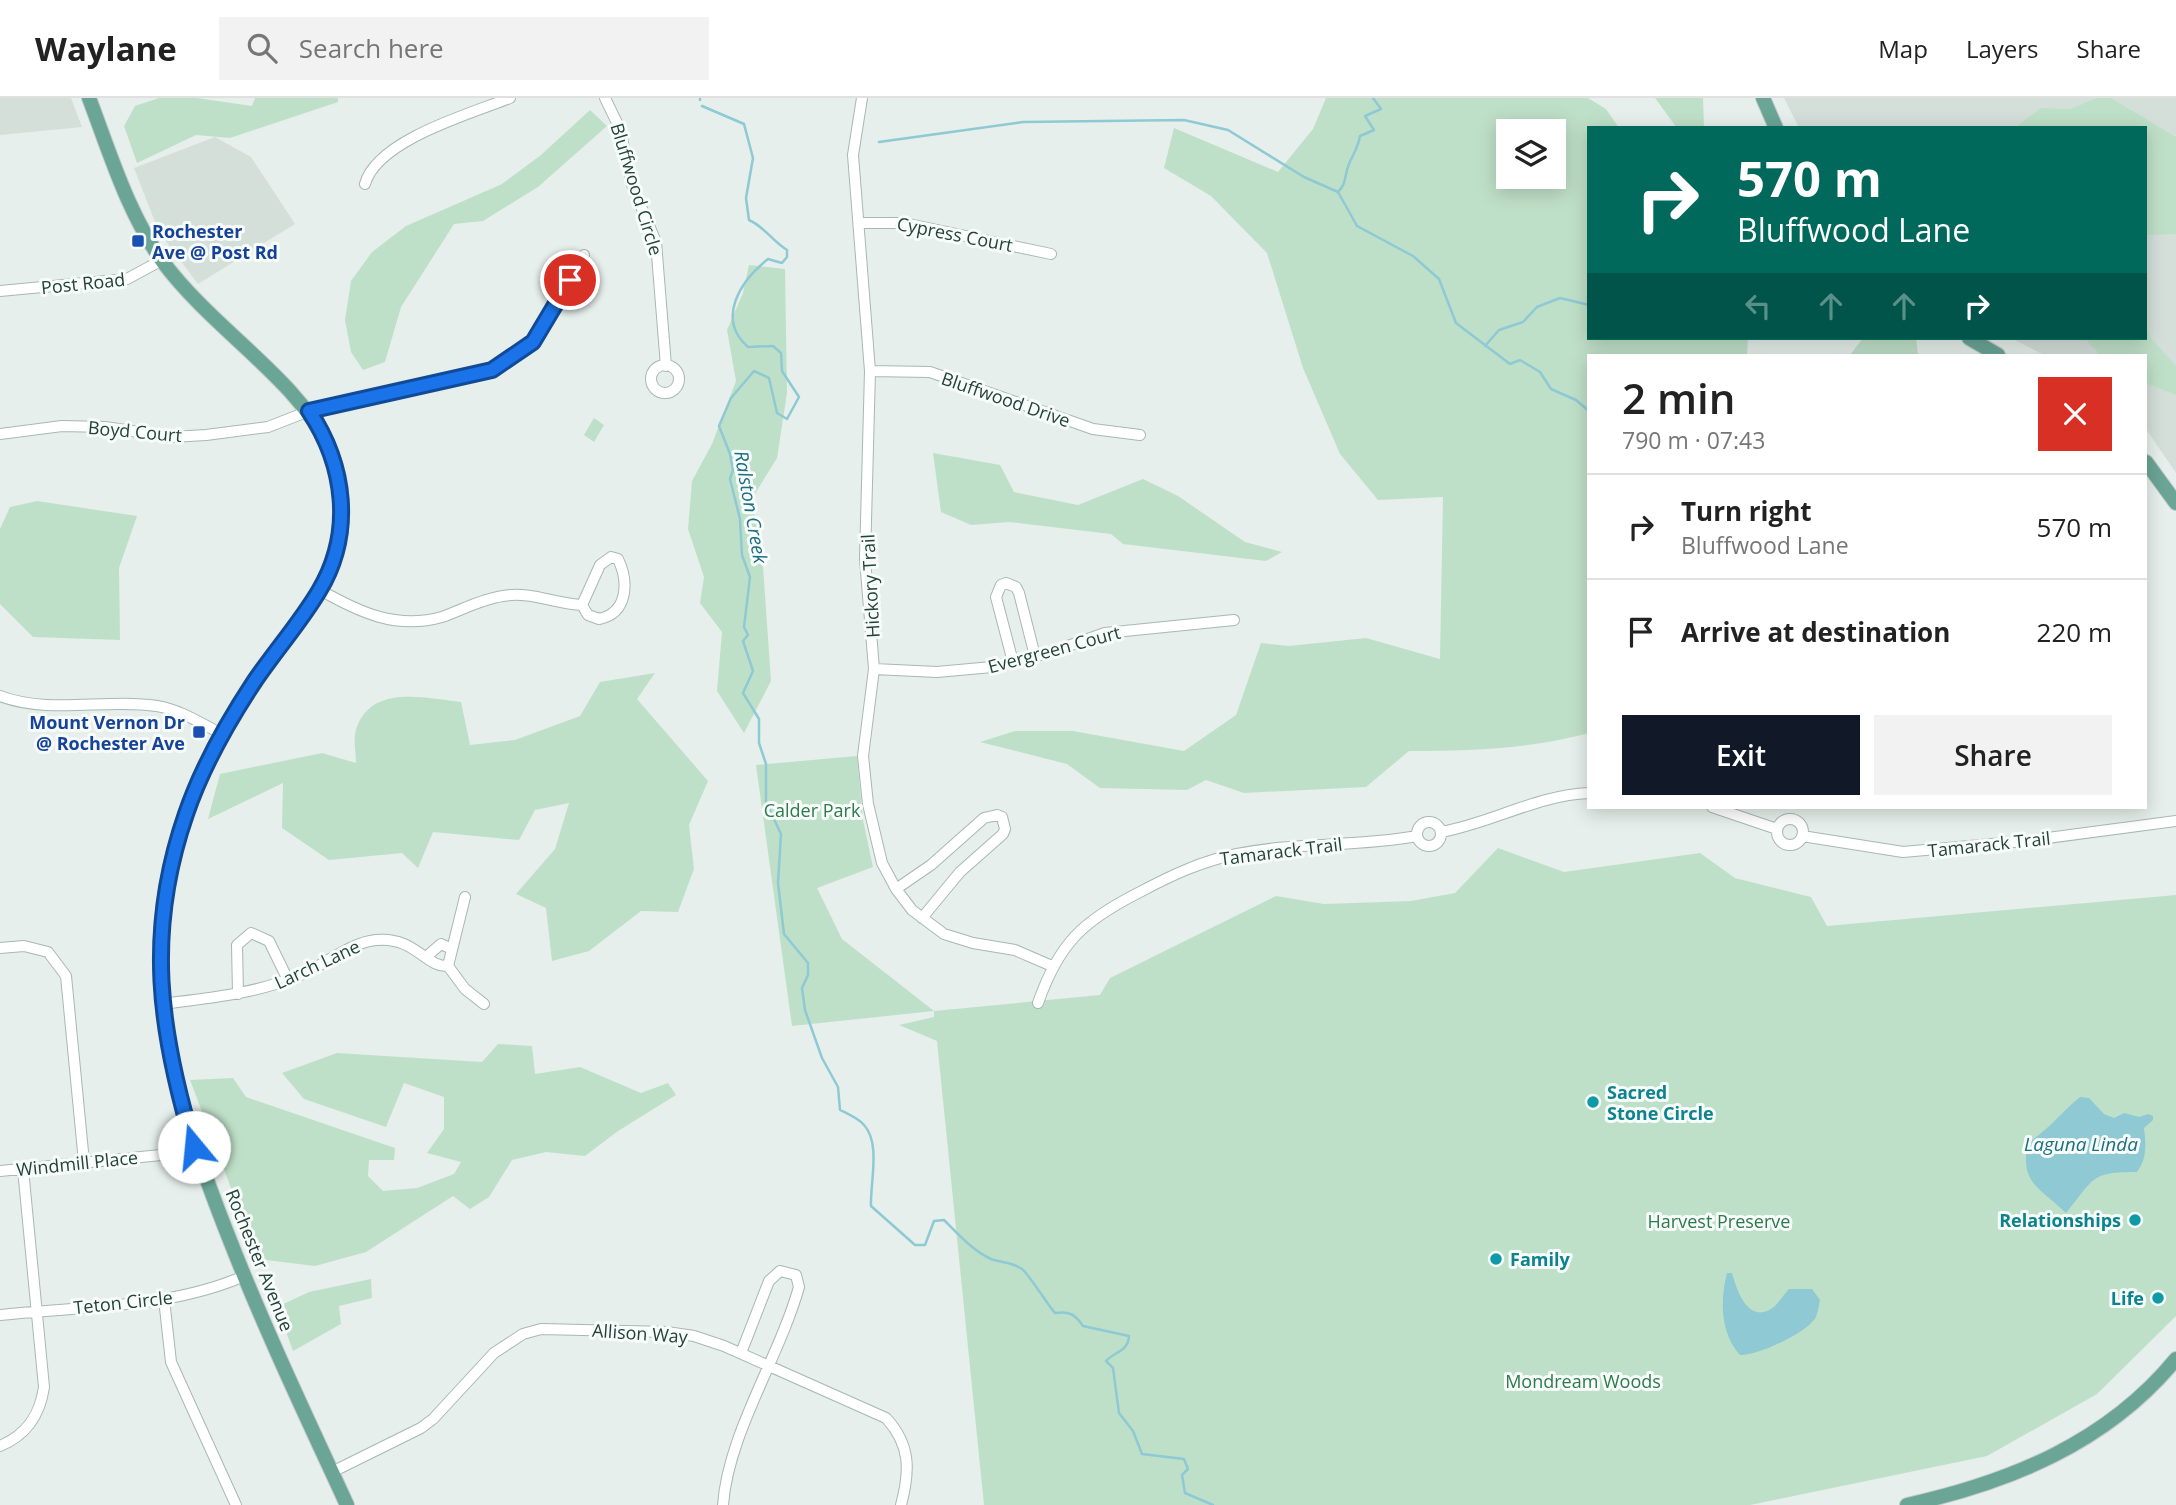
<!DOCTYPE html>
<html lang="en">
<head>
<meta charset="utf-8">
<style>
	body { margin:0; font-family:"Open Sans",sans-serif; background:#f2f2f2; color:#222; height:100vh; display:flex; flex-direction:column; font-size:26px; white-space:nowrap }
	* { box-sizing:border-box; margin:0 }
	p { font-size:23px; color:#767676 }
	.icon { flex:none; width:38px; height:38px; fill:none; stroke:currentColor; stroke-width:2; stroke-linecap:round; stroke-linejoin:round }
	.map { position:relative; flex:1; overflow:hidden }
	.sheet { position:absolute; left:1587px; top:256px; width:560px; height:455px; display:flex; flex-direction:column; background:#fff; border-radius:0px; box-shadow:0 4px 18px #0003 }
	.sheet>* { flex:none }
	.banner { position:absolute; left:1587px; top:28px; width:560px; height:214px; border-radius:0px; box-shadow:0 4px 18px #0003; background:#00695c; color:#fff; overflow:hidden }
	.controls { position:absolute; left:1496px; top:21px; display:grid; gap:14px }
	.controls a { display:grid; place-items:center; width:70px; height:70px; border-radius:0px; background:#fff; box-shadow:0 4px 18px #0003; font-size:35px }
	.pin { position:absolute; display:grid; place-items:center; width:60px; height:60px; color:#fff; margin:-30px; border:4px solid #fff; border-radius:50%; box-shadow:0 2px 7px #0007 }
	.me { position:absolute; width:77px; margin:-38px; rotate:343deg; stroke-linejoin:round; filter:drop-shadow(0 0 5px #0008) }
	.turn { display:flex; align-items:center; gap:24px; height:147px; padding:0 35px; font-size:32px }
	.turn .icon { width:91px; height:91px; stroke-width:2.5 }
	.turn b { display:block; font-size:49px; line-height:60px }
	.lanes { display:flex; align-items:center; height:66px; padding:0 35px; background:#0003; justify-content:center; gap:35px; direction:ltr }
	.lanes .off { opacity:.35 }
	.round { display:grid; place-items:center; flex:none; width:74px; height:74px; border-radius:0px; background:#f2f2f2 }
	.head { display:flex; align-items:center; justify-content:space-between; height:119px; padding:0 35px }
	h1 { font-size:42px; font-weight:600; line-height:52px }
	.cta { display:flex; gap:14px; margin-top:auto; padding:14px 35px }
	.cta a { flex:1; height:80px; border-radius:0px; background:#111827; color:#fff; font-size:28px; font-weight:600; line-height:80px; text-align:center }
	.cta a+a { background:#f2f2f2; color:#222 }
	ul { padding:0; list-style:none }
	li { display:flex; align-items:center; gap:21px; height:105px; padding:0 35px; border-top:2px solid #e0e0e0 }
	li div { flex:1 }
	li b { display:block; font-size:26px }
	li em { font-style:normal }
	header { display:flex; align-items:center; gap:42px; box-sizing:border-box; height:98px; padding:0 35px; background:#fff; border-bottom:2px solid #e0e0e0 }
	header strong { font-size:33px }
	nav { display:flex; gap:38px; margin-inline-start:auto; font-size:24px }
	.search { width:490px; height:63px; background:#f2f2f2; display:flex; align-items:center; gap:18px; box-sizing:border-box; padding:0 24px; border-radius:0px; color:#767676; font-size:26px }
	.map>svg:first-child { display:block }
	.built { fill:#d4dfda }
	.green { fill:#bfe0c8; fill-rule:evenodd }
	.water { fill:#8ec9d4 }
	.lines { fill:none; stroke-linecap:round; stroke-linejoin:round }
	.stream { stroke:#8ec9d4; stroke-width:2.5 }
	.minor-casing { stroke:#a8b8b2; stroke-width:12 }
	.major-casing { stroke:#c2cac8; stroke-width:16 }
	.minor { stroke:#fff; stroke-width:10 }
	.major { stroke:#6aa596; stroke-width:14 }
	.route-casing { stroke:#114b97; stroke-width:18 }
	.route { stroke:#1a73e8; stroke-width:12 }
	.transit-dot { fill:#1a4fb4; stroke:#f7fbf9; stroke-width:2.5 }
	.culture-dot { fill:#0f9aa8; stroke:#f7fbf9; stroke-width:2.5 }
	.labels { text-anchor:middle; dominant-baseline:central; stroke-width:6; stroke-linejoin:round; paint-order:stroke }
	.street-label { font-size:18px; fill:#24423a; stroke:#f7fbf9 }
	.transit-label { font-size:18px; font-weight:bold; fill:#164399; stroke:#f7fbf9; text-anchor:start }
	.park-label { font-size:18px; fill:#2d7a4b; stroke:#f7fbf9 }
	.culture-label { font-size:18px; font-weight:bold; fill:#0d838f; stroke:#f7fbf9; text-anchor:start }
	.water-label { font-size:19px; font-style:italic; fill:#1c6f80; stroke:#f7fbf9 }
</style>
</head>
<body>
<header>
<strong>Waylane</strong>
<div class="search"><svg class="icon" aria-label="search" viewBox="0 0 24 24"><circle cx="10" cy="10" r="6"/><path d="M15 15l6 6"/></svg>Search here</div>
<nav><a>Map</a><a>Layers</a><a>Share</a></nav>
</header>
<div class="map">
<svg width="2176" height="1407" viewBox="0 0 2176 1407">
	<rect width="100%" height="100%" fill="#e6efeb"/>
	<!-- built -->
	<path class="built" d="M0,0H71L82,29L0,37Z
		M1784,0H2176V375L2146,331V257H2044L2011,240H2146V30H1799Z
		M215,39L251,59L295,126L198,186L159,134L134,70Z"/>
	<!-- green -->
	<path class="green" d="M159,0H197L252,8L255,0H338V4L230,40L196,37L137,65L124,28L135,8Z
		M1326,0H1588L1606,11L1619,30H1589V240H1748L1747,257H1589V635C1529,651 1470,653 1409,653L1366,689L1244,695L1206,682L1187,692L1100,690L1067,666L980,644L1015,633H1073L1184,653L1236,617L1261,545L1289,548L1366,540L1440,561L1443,399L1378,402L1340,356L1303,270L1267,155L1211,98L1164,70L1174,30L1278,74L1313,31ZM1508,33H1554V79H1508Z
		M1655,0H1703L1704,30H1677Z
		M2097,0H2111L2176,39V136L2146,137V30H2015L2040,10L2070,11Z
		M590,12L607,28L538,89L483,123L454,126L401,209L385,264L363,272L351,254L345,222L351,183L372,154L406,128L502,86L541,57Z
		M749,167L785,171L787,295L777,360L748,407L760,425L771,583L744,635L717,593L722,534L700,505L704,479L688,431L692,383L712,346L736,283L727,232L743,195Z
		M2146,229L2152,241L2176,268V297L2146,285V257H2101L2087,243V240H2146Z
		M1863,240H1916L1918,257H1850Z
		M594,320L604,327L594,344L584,337Z
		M933,355L1000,367L1014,394L1078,407L1143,381L1178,398L1245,444L1282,454L1266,463L1123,446L1111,436L1009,424L971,427L941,414Z
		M37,403L137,418L119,470L120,542L33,539L0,506V431L10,409Z
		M655,575L637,601L708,683L689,727L694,771L678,814L641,813L589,853L552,863L546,810L516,796L555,751L569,705L535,712L519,742L433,734L418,770L402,755L329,762L282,730L283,685L208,721L220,676L322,655L356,665C356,655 353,641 356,632C370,586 424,600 461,604L470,647L515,642L580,618L600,584Z
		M857,658L863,722L873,769L817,790L842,841L934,913L1100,897L1110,880L1276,798L1324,806L1411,803L1455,795L1498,750L1564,774L1700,755L1735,780L1811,799L1827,828L2176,797V1218L2097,1296L1987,1358L1750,1407H984L937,943L899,927L934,919V913L792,928L756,667Z
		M498,946L532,948L535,976L580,969L641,995L668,985L676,997L618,1033L585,1058L546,1054L512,1062L489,1099L470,1111L453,1098L366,1154L315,1168L258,1161L190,982L233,980L246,999L395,1050L394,1062H369L368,1078L383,1093L417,1090L454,1076L461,1064L427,1055L444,1031V999L404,985L386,1029L304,1001L282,975L337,955L482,964Z
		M371,1181L372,1200L339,1208L341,1226L293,1253L277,1209L309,1194Z"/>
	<!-- water -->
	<path class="water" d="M2080,999L2089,1000L2104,1016L2114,1020L2124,1015L2139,1019L2148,1016L2153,1018V1022L2144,1030C2146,1046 2147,1061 2137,1074C2090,1074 2095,1080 2066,1115C2041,1090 2019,1086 2028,1045C2048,1032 2062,1014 2080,999Z
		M1727,1175H1732C1737,1193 1749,1229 1775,1208C1780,1203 1784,1196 1789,1191H1812L1820,1202C1819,1207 1818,1214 1816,1219C1807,1235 1757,1258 1740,1257C1720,1235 1720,1202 1727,1175Z"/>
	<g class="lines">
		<!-- stream -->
		<path class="stream" d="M700,0V2
			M702,8L744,26L753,60L746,100L749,122C765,129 772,143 787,152V159L782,165L768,161C740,183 716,221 748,249L773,248L781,255L782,273L799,299L787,321L777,315L769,280L754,273L731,300L719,328L730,356L733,372L730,381L740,421L742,457L750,479L744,529L748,537L743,543L753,573L743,595L759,621V645L766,666V704L781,736L778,785L784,836L808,865V877L802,890L805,912L822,960L838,989L840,1012C848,1016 858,1020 864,1027C881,1045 870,1085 871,1108L915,1147H925L934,1123L944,1122C957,1135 973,1153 991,1161C1002,1165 1012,1164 1022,1171C1027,1174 1048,1207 1055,1215C1069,1213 1075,1216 1083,1228L1129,1238C1128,1254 1115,1253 1106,1263L1113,1270L1119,1315L1133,1333L1142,1356L1184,1361L1188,1371L1182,1377L1185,1395L1213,1407
			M879,44L1023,24L1184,22L1228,32L1304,79L1338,94L1357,128L1413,158L1439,181L1456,225L1510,266L1520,262L1540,274L1551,291L1576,302L1589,313
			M1338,94C1347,85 1344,78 1349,66C1353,56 1358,50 1360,38L1374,32L1365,18L1381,11L1373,0
			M1485,248L1499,232L1523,224L1537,209L1560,200L1589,207"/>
		<!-- minor casing -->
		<g class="minor-casing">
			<path id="minor" d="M605,0L620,31L632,87L656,144L666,268
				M862,0L853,57L870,273L865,461L874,571L863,658L868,706L882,765L896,791L912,812L944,836L973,845L1015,852L1052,868
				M365,86C377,42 472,15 510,0
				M859,125H904L1051,156
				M0,193L127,181L162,162
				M651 281a14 14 0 1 1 28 0a14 14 0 1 1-28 0Z
				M870,273L930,274L1093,331L1140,337
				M0,336L62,328L105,329L172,339L206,337L268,329L309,313L476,278L507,265L533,244L584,157
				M611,459L618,461C629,484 628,515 599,521L588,517L582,507L600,467Z
				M320,492C359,514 396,532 442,519C462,512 481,501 503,498C531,493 555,506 582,507
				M1013,564L996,499L1001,487L1006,485L1016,489L1019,495L1035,558
				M874,571L937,574L992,569L1045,556L1105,535L1234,522
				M0,598C51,617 105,600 157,608C181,612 200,625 222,636
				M1712,709L1777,731
				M1777 734a13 13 0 1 1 26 0a13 13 0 1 1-26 0Z
				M1417 736a12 12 0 1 1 24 0a12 12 0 1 1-24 0Z
				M1441,734C1492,725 1537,697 1589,695
				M1802,738L1903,754L2025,743L2176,723
				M896,791L931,767L984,720L997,717L1002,719L1005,731L1003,736L960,774L922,820
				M0,850L24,848L48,854L66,878L84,1064
				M427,858L441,846L452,851
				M448,868L465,799
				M238,896L237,847L251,835L269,843L288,882
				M1038,905C1059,845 1083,823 1138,795C1170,778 1201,763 1237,756C1296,744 1358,749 1417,738
				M161,906C208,900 254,896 298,878C324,868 348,845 376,842C415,838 426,870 448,868L465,891L484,906
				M0,1073L181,1055L194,1049
				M164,1201L171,1264L236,1407
				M0,1217C80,1208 169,1211 244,1178
				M0,1348C27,1337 40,1317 44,1289L23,1071
				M332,1374L421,1330L433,1321L494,1255L523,1236L541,1231L667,1234L694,1238L724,1248L886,1320C911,1347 910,1373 901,1407
				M723,1407C728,1336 779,1260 799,1189L796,1177L780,1173L769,1183L741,1255"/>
		</g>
		<!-- major casing -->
		<g class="major-casing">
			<path id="major" d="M89,0C110,55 128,116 163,164C244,272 399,327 320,492C278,555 229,613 198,684C126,846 169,989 231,1145C266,1234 307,1320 347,1407
				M1763,0L1776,30
				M1969,240L1998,257
				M2146,364L2176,405
				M1907,1407C2010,1384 2107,1345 2176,1261"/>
		</g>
		<!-- minor -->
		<use href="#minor" class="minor"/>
		<!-- major -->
		<use href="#major" class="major"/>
	</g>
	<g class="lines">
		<!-- route casing -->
		<g class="route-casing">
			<path id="route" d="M194,1049C159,933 145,834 186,716C202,669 227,625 254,584C275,553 300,525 319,493C354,435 345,367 309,313L492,272L533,244L570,182"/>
		</g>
		<!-- route -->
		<use href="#route" class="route"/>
	</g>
	<!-- markers -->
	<g class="transit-dot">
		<rect x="131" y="136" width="14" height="14" rx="3.5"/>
		<rect x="192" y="627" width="14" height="14" rx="3.5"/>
	</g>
	<g class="culture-dot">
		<circle cx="1593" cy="1004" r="7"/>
		<circle cx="2135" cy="1122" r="7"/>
		<circle cx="1496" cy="1161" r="7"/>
		<circle cx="2158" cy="1200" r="7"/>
	</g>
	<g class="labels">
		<!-- street labels -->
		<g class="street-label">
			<text transform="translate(637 91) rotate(73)">Bluffwood Circle</text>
			<text transform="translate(955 136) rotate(11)">Cypress Court</text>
			<text transform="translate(83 185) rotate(-6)">Post Road</text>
			<text transform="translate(1006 301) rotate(19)">Bluffwood Drive</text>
			<text transform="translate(135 333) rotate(5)">Boyd Court</text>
			<text transform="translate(870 488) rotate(-93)">Hickory Trail</text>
			<text transform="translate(1054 551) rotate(-15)">Evergreen Court</text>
			<text transform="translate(1989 746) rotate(-6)">Tamarack Trail</text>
			<text transform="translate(1281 753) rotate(-7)">Tamarack Trail</text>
			<text transform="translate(317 866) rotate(-25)">Larch Lane</text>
			<text transform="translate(77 1065) rotate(-6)">Windmill Place</text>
			<text transform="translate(260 1162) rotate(68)">Rochester Avenue</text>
			<text transform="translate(123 1204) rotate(-6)">Teton Circle</text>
			<text transform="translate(640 1235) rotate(4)">Allison Way</text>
		</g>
		<!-- transit labels -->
		<g class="transit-label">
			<text x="152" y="133">Rochester<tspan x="152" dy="21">Ave @ Post Rd</tspan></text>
			<text x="185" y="624" text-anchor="end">Mount Vernon Dr<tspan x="185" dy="21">@ Rochester Ave</tspan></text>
		</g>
		<!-- park labels -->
		<g class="park-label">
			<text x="812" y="712">Calder Park</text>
			<text x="1719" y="1123">Harvest Preserve</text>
			<text x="1583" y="1283">Mondream Woods</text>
		</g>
		<!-- culture labels -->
		<g class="culture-label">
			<text x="1607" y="994">Sacred<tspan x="1607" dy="21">Stone Circle</tspan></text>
			<text x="2121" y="1122" text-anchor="end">Relationships</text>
			<text x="1510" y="1161">Family</text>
			<text x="2144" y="1200" text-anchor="end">Life</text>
		</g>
		<!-- water labels -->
		<g class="water-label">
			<text transform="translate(751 409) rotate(80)">Ralston Creek</text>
			<text x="2081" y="1046">Laguna Linda</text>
		</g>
	</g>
</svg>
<div class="controls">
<a><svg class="icon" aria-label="layers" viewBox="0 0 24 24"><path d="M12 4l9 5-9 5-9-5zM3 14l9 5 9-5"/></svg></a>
</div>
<div class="pin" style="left:570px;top:182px;background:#d93025"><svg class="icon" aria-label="arrive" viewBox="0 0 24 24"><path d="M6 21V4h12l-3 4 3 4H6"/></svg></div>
<svg class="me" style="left:194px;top:1049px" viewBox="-20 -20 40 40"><circle r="19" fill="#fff"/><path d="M0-13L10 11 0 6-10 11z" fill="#1a73e8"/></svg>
<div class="banner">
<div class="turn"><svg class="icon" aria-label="right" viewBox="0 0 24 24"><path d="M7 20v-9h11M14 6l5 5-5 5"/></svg><div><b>570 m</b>Bluffwood Lane</div></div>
<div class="lanes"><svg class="icon off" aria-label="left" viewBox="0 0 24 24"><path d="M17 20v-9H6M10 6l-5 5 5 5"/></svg><svg class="icon off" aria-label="ahead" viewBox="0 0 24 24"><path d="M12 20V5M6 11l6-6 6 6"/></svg><svg class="icon off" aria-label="ahead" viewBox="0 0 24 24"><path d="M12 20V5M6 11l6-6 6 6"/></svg><svg class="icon" aria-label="right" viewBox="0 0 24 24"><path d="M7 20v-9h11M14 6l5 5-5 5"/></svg></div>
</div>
<section class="sheet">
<div class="head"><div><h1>2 min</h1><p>790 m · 07:43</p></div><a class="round" style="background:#d93025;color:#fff"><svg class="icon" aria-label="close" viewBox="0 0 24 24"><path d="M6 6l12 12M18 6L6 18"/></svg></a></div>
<ul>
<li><svg class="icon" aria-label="right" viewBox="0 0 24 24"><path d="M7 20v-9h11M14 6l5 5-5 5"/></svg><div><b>Turn right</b><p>Bluffwood Lane</p></div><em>570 m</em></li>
<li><svg class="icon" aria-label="arrive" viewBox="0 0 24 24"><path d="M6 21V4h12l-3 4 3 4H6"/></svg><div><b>Arrive at destination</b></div><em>220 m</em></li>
</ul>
<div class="cta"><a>Exit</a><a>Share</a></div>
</section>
</div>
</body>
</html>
